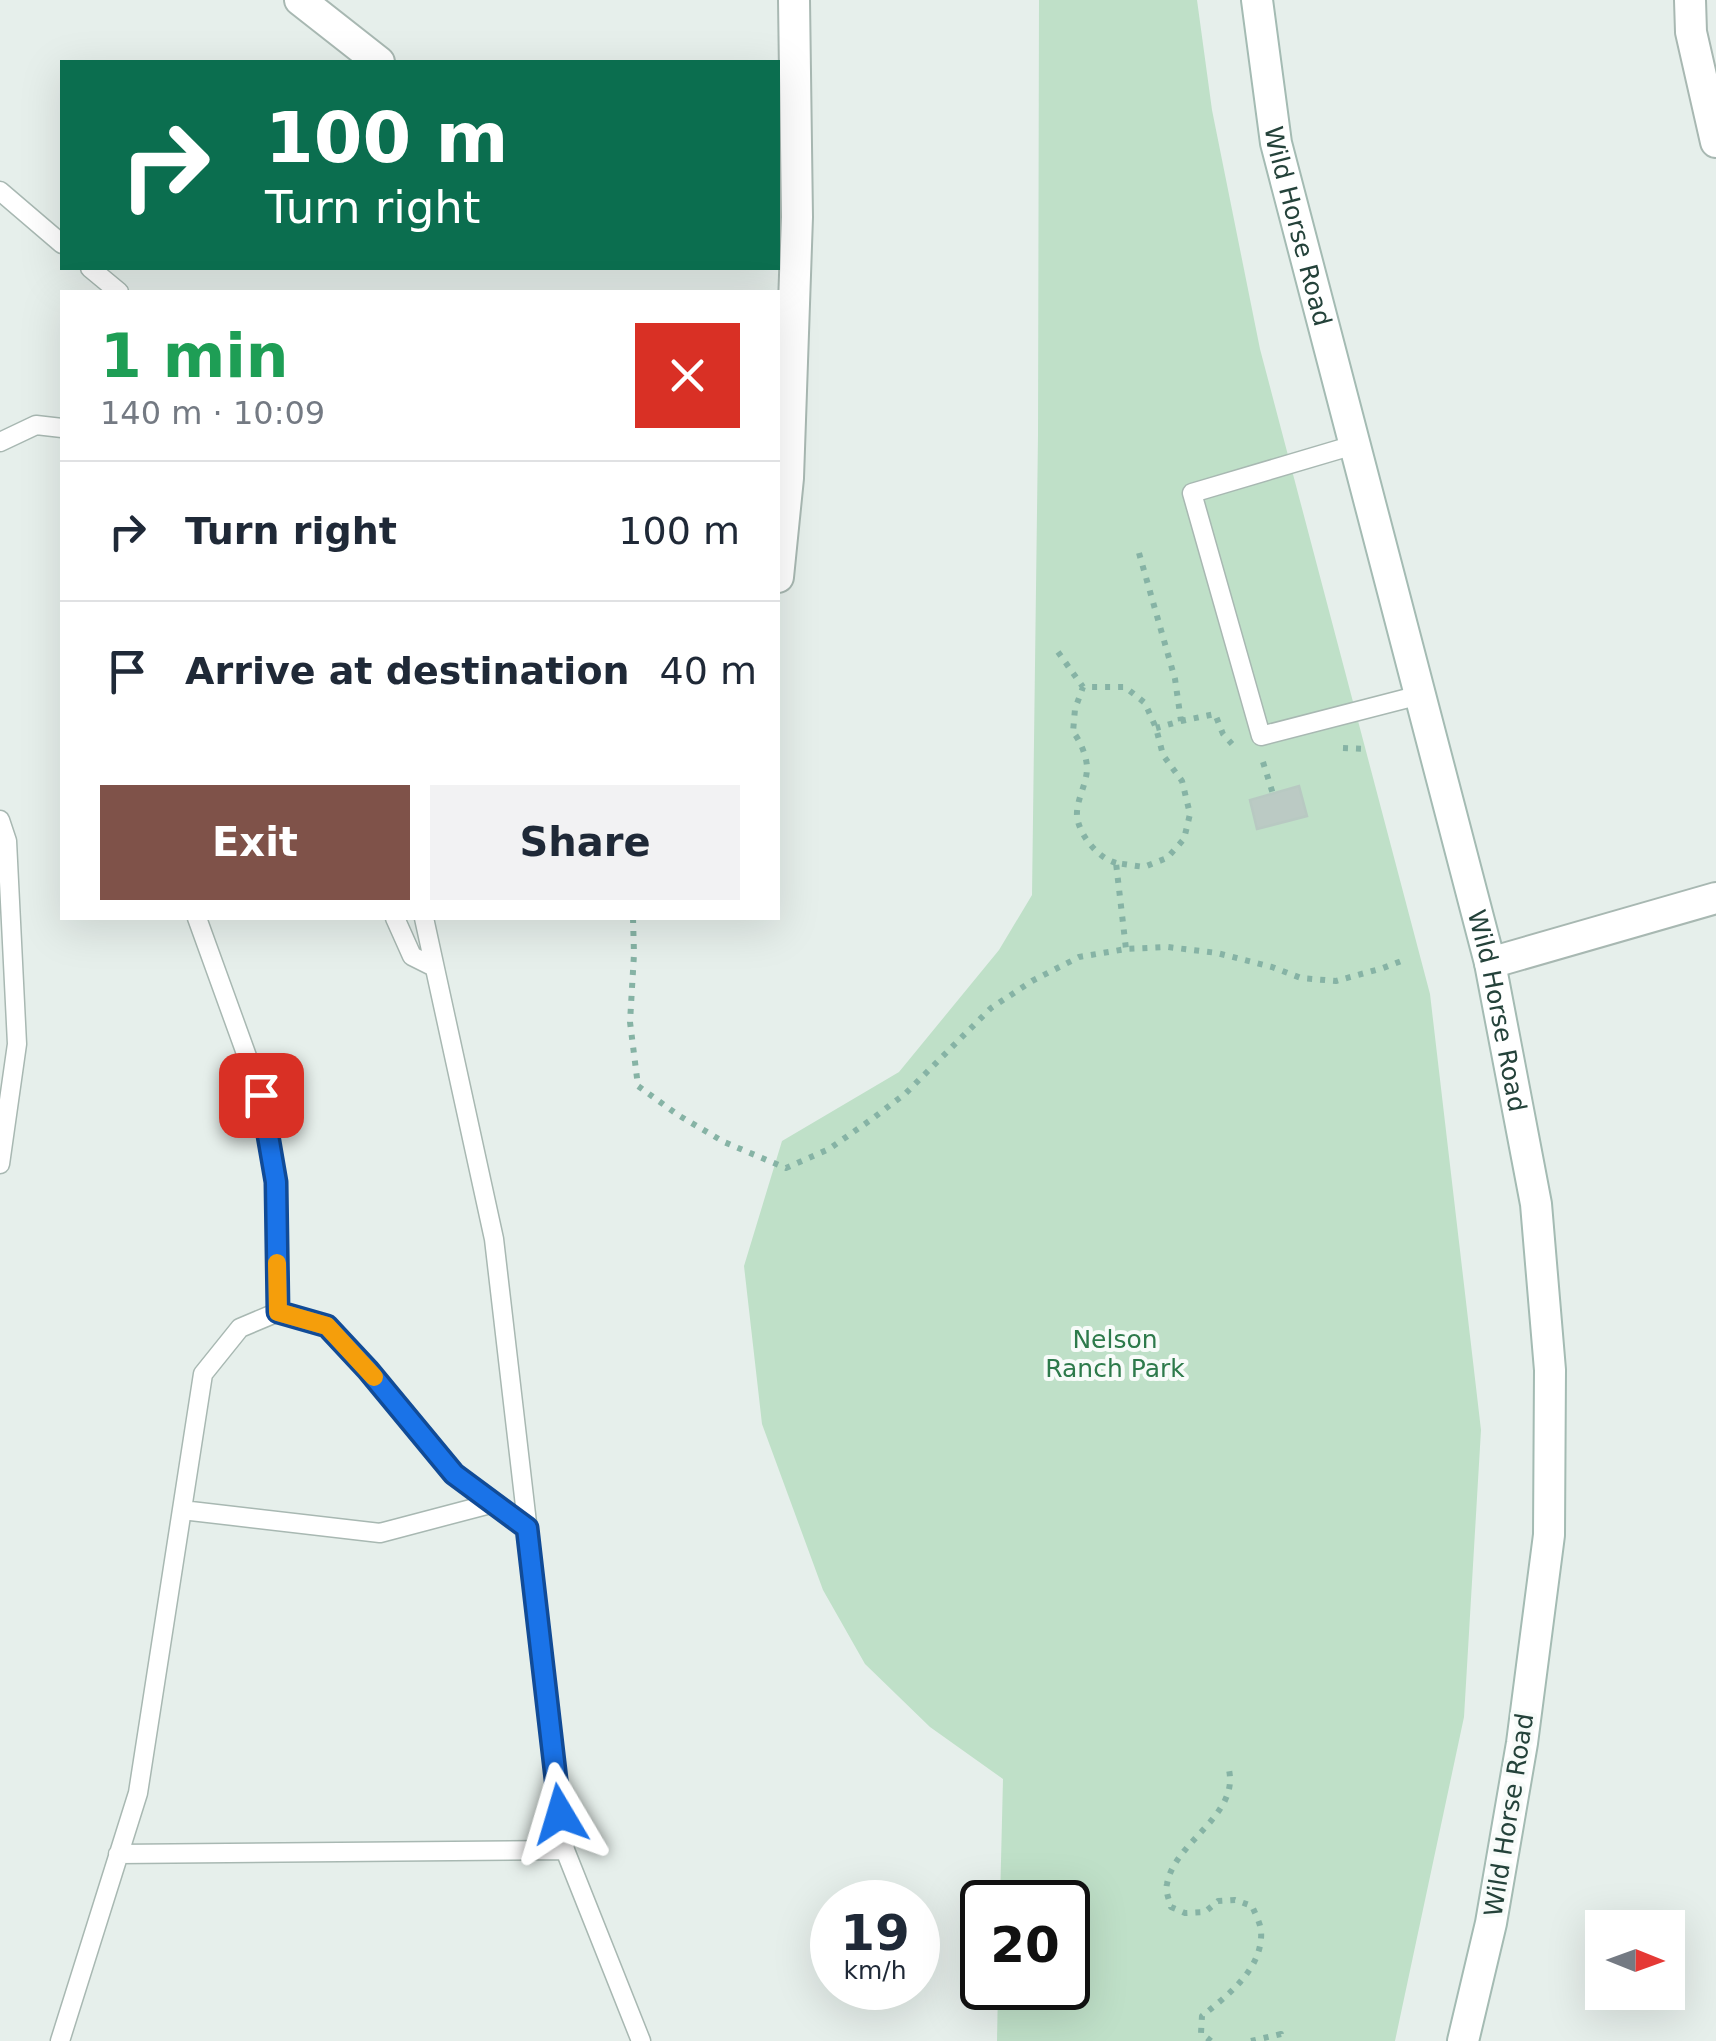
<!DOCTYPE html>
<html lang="en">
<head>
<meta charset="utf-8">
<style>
	body { margin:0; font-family:"DejaVu Sans",sans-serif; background:#f2f2f3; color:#1f2937; height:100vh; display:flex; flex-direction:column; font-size:38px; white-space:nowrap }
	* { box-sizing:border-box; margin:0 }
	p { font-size:32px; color:#747a83 }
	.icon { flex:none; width:55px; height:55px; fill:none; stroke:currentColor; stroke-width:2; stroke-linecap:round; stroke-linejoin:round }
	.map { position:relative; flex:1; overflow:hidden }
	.side { position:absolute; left:60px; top:290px; width:720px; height:630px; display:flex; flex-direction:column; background:#fff; border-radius:0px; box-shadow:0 10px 40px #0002 }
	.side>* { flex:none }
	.top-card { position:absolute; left:60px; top:60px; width:720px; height:210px; border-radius:0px; box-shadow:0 10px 40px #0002; background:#0b6e4f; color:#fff; overflow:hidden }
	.needle { width:65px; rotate:91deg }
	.tools { position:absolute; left:1585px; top:1910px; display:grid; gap:20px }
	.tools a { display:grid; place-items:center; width:100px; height:100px; border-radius:0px; background:#fff; box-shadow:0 10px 40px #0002; font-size:50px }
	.speed { position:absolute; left:810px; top:1880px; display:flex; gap:20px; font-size:50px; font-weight:700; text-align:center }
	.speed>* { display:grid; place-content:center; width:130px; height:130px; border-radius:50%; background:#fff; box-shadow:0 10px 40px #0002; line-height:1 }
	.speed small { font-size:25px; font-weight:400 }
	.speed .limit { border:5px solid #111; border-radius:15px; background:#fff; color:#111 }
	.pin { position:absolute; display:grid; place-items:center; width:85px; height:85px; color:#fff; margin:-42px; border-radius:20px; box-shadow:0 5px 15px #0006 }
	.me { position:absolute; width:110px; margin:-55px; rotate:353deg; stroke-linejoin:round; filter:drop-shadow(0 0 8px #0008) }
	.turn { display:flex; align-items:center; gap:35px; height:210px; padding:0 40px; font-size:45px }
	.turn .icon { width:130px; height:130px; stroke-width:2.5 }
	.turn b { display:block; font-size:70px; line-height:85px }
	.round { display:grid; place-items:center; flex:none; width:105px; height:105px; border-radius:0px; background:#f2f2f3 }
	.overview { display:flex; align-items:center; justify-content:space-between; height:170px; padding:0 40px }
	h1 { font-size:60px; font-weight:600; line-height:75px; color:#1e9e55 }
	.button { display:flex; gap:20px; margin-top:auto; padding:20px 40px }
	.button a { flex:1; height:115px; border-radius:0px; background:#7f5249; color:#fff; font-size:40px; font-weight:600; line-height:115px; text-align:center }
	.button a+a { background:#f2f2f3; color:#1f2937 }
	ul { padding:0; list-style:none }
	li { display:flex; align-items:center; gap:30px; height:140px; padding:0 40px; border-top:2px solid #e0e1e3 }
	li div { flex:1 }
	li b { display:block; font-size:38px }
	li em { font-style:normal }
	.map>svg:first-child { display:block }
	.green { fill:#bfe0c8 }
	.building { fill:#bbcac4; stroke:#b8c9c2; stroke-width:2.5 }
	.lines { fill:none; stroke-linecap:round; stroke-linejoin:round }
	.lane-casing { stroke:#a8b8b2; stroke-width:21 }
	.street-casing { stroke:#a8b8b2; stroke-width:34 }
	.secondary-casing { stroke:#a4bbb3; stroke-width:34 }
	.path { stroke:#86b3a5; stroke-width:6; stroke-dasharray:5 8; stroke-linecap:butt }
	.lane { stroke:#fff; stroke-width:18 }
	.street { stroke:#fff; stroke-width:30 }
	.secondary { stroke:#fff; stroke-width:30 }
	.route-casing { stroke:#114b97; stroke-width:25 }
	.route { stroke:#1a73e8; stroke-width:18 }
	.slow { stroke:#f59e0b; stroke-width:18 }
	.labels { text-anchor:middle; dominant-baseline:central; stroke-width:8; stroke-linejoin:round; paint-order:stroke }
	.street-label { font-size:25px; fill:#24423a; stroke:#f7fbf9 }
	.park-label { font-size:25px; fill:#2d7a4b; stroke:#f7fbf9 }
</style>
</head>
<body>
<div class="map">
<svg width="1716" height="2041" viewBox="0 0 1716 2041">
	<rect width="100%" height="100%" fill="#e6efeb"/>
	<!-- green -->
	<path class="green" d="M1039,0H1197L1212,110L1260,349L1430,994L1481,1430L1464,1717L1395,2041H997L998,1988H1068V1902H1000L1003,1779L930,1727L865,1664L823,1590L762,1424L744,1266L782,1141L899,1072L999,950L1032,895L1038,435Z"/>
	<!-- building -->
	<path class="building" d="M1299,786L1307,816L1257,829L1250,800Z"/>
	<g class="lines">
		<!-- lane casing -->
		<g class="lane-casing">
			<path id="lane" d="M0,191L62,244
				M90,268L119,292
				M0,442L36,425L62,428
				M1354,445L1192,493L1261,736L1420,695
				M0,820L7,841L17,1044L0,1164
				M197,918L261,1095L276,1182L278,1312
				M395,918L412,956L434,967
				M424,918L494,1239L565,1850L641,2041
				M182,1510L380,1533L494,1503
				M118,1854L565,1850
				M60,2041L138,1793L203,1374L240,1328L278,1312L327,1326L368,1370L454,1474L527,1528"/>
		</g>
		<!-- street casing -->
		<g class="street-casing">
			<path id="street" d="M300,0L379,62
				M1690,0L1691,32L1716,142
				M778,577L788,478L797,217L794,0
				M1490,963L1716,898"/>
		</g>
		<!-- secondary casing -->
		<g class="secondary-casing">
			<g id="secondary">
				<path id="s1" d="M1257,0L1276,143L1490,963L1536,1204L1550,1370L1549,1535L1522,1743L1491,1923L1463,2041"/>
			</g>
		</g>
		<!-- path -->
		<path class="path" d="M1139,553L1175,679L1181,721L1156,728
			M1058,652L1083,687
			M1181,721L1215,714L1223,734L1232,744
			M1343,748L1365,749
			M1263,762L1273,794
			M1116,863C1098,858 1079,835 1077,816C1076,800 1087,784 1087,768C1087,757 1080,740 1073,732L1075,709L1083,687H1125L1145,703L1156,728L1163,755L1182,781L1190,814L1184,839L1167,858L1144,867L1116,863L1126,949
			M633,918L634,954L630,1022L638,1086L678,1115L724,1142L786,1168L829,1149L872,1119L906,1093L991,1008L1032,981L1079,957L1126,949L1168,947L1217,953L1272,967L1301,978L1336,981L1383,968L1404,960
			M1211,2041L1201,2033L1202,2016C1228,1995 1264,1968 1261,1930C1260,1923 1255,1913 1252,1906L1235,1900L1218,1901L1205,1912L1185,1913L1171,1907C1169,1899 1165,1891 1167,1884C1174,1842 1239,1816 1229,1770
			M1251,2041L1281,2034L1282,2041"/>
		<!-- lane -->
		<use href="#lane" class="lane"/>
		<!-- street -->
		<use href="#street" class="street"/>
		<!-- secondary -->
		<use href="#secondary" class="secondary"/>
	</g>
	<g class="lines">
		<!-- route casing -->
		<g class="route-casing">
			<path id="route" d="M261,1095L276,1182L278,1312L327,1326L368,1370L454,1474L527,1528L560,1814"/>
		</g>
		<!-- route -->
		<use href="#route" class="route"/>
		<!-- slow -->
		<path class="slow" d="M277,1263L278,1312L327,1326L374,1377"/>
	</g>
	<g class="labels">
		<!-- street labels -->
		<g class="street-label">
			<text stroke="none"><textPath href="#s1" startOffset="230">Wild Horse Road</textPath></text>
			<text stroke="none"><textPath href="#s1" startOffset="1040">Wild Horse Road</textPath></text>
			<text transform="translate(1509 1815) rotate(-81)">Wild Horse Road</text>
		</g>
		<!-- park labels -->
		<g class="park-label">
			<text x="1115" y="1339">Nelson<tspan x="1115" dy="29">Ranch Park</tspan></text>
		</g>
	</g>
</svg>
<div class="tools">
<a><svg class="needle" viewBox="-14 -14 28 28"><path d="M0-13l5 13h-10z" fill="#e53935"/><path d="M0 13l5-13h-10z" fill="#747a83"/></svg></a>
</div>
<div class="speed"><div>19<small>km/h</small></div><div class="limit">20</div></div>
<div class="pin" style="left:261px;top:1095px;background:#d93025"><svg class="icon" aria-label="arrive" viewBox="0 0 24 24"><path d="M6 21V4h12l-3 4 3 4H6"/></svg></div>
<svg class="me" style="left:560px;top:1814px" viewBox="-20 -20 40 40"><path d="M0-17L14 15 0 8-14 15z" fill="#1a73e8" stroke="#fff" stroke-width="4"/></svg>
<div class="top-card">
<div class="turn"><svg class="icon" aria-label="right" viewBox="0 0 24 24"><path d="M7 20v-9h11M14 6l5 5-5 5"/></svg><div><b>100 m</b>Turn right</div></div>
</div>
<section class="side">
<div class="overview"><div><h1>1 min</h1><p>140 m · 10:09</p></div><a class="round" style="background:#d93025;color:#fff"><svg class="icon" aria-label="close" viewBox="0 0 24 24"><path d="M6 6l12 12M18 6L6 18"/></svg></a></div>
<ul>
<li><svg class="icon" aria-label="right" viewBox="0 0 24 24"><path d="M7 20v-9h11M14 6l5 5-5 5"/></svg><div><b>Turn right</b></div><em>100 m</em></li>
<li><svg class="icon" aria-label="arrive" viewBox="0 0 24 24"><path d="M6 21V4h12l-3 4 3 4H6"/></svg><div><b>Arrive at destination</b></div><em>40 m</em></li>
</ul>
<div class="button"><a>Exit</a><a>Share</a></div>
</section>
</div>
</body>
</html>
